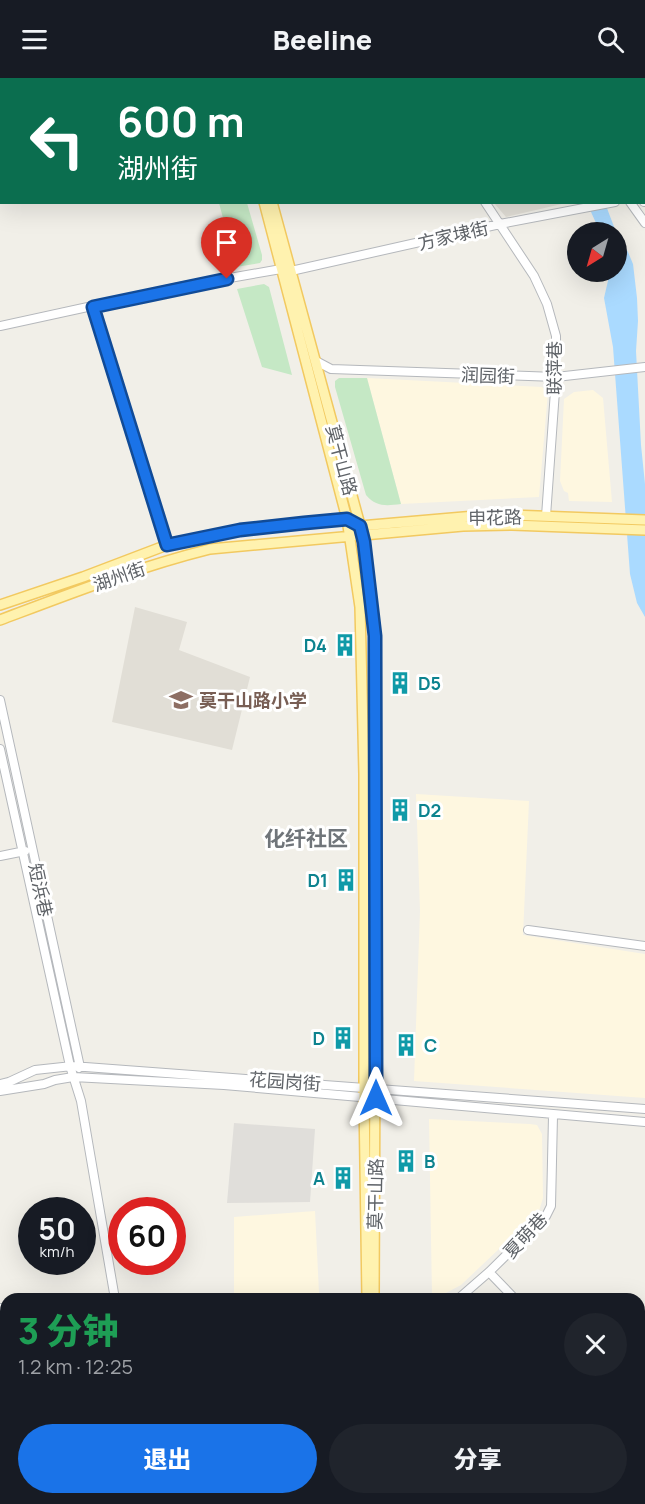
<!DOCTYPE html>
<html lang="zh">
<head>
<meta charset="utf-8">
<style>
	body { margin:0; font-family:Manrope,"Noto Sans SC",sans-serif; background:#20242c; color:#f1f3f6; height:100vh; display:flex; flex-direction:column; font-size:22px; white-space:nowrap }
	* { box-sizing:border-box; margin:0 }
	p { font-size:20px; color:#9ea1a6 }
	.icon { flex:none; width:33px; height:33px; fill:none; stroke:currentColor; stroke-width:2; stroke-linecap:round; stroke-linejoin:round }
	.map { position:relative; flex:1; overflow:hidden }
	.sheet { position:absolute; left:0px; top:1215px; width:645px; height:212px; display:flex; flex-direction:column; background:#171b24; border-radius:18px 18px 0 0; box-shadow:0 6px 24px #0002 }
	.sheet>* { flex:none }
	.hud { position:absolute; left:0px; top:0px; width:645px; height:126px; box-shadow:0 6px 24px #0002; background:#0b6e4f; color:#fff; overflow:hidden }
	.needle { width:39px; rotate:217deg }
	.controls { position:absolute; left:567px; top:144px; display:grid; gap:12px }
	.controls a { display:grid; place-items:center; width:60px; height:60px; border-radius:50%; background:#171b24; box-shadow:0 6px 24px #0002; font-size:30px }
	.speed { position:absolute; left:18px; top:1119px; display:flex; gap:12px; font-size:30px; font-weight:700; text-align:center }
	.speed>* { display:grid; place-content:center; width:78px; height:78px; border-radius:50%; background:#171b24; box-shadow:0 6px 24px #0002; line-height:1 }
	.speed small { font-size:15px; font-weight:400 }
	.speed .limit { border:9px solid #d22; background:#fff; color:#111 }
	.pin { position:absolute; display:grid; place-items:center; width:51px; height:51px; color:#fff; margin:-62px -26px; border-radius:50% 50% 50% 0; rotate:-45deg; box-shadow:0 0 6px #0007 }
	.pin .icon { rotate:45deg }
	.me { position:absolute; width:66px; margin:-33px; rotate:0deg; stroke-linejoin:round; filter:drop-shadow(0 0 4px #0008) }
	.turn { display:flex; align-items:center; gap:21px; height:126px; padding:0 18px; font-size:27px }
	.turn .icon { width:78px; height:78px; stroke-width:2.5 }
	.turn b { display:block; font-size:42px; line-height:51px }
	.round { display:grid; place-items:center; flex:none; width:63px; height:63px; border-radius:32px; background:#20242c }
	.summary { display:flex; align-items:center; justify-content:space-between; height:102px; padding:0 18px }
	h1 { font-size:36px; font-weight:800; line-height:45px; color:#1e9e55 }
	.action { display:flex; gap:12px; margin-top:auto; padding:12px 18px }
	.action a { flex:1; height:69px; border-radius:36px; background:#1a73e8; color:#fff; font-size:24px; font-weight:800; line-height:69px; text-align:center }
	.action a+a { background:#20242c; color:#f1f3f6 }
	header { display:flex; justify-content:space-between; align-items:center; height:78px; padding:0 18px; background:#171b24; font-size:27px; font-weight:800 }
	.map>svg:first-child { display:block }
	.commercial { fill:#fef7e0 }
	.industrial { fill:#e0deda }
	.education { fill:#e1ded6 }
	.green { fill:#c5e8c5 }
	.water { fill:#aadaff }
	.lines { fill:none; stroke-linecap:round; stroke-linejoin:round }
	.minor-casing { stroke:#b5b8bc; stroke-width:10 }
	.major-casing { stroke:#f2c960; stroke-width:12 }
	.minor { stroke:#fff; stroke-width:8 }
	.major { stroke:#fff2af; stroke-width:9 }
	.route-casing { stroke:#114b97; stroke-width:15 }
	.route { stroke:#1a73e8; stroke-width:10 }
	.labels { text-anchor:middle; dominant-baseline:central; stroke-width:6; stroke-linejoin:round; paint-order:stroke }
	.street-label { font-size:18px; fill:#5f6368; stroke:#fff }
	.culture-label { font-size:18px; font-weight:bold; fill:#0d838f; stroke:#fff; text-anchor:end }
	.education-label { font-size:18px; font-weight:bold; fill:#785e54; stroke:#fff; text-anchor:start }
	.quarter-label { font-size:21px; font-weight:bold; fill:#70757a; stroke:#fff }
</style>
</head>
<body>
<header><svg class="icon" aria-label="menu" viewBox="0 0 24 24"><path d="M4 6h16M4 12h16M4 18h16"/></svg>Beeline<svg class="icon" aria-label="search" viewBox="0 0 24 24"><circle cx="10" cy="10" r="6"/><path d="M15 15l6 6"/></svg></header>
<div class="map">
<svg width="645" height="1426" viewBox="0 0 645 1426">
	<rect width="100%" height="100%" fill="#f1efe8"/>
	<!-- commercial -->
	<path class="commercial" d="M367,300L542,309L548,314L539,419L401,426Z
		M593,312L603,320L612,424L569,423L568,415L564,413L560,403L564,321L574,314Z
		M416,716L529,723L523,857L645,876V1020L414,1003L420,833Z
		M429,1041L530,1046L537,1047L542,1056L543,1120L539,1133L461,1207L444,1216L432,1218Z
		M315,1133L319,1215L234,1217V1139Z
		M77,1421L137,1420L142,1421L141,1426H75Z"/>
	<!-- industrial -->
	<path class="industrial" d="M234,1045L315,1051L310,1124L227,1125Z"/>
	<!-- education -->
	<path class="education" d="M494,125L566,124V125L506,139Z
		M135,529L187,544L179,572L250,599L232,672L112,644Z"/>
	<!-- green -->
	<path class="green" d="M219,125H247L262,177V182L260,185L236,189Z
		M264,206L269,209L292,297L262,289L237,211Z
		M339,300H367L401,426C386,428 376,429 366,417L335,309V303Z"/>
	<!-- water -->
	<path class="water" d="M587,125H605L616,154L628,174L633,186L637,220L638,243L636,273L641,367L645,406V539L637,525L630,496L613,269L604,220L610,194H616V154H600Z"/>
	<g class="lines">
		<!-- minor casing -->
		<g class="minor-casing">
			<path id="minor" d="M417,0V2
				M562,0V2
				M485,124L534,198L547,226L556,258V299L546,438
				M630,124L645,145
				M644,124H645
				M291,193L500,146L615,124
				M93,229L167,467
				M0,248L184,208L281,191
				M316,283L331,291L556,299L645,289
				M0,622L80,989L79,990
				M0,671L70,988L81,1023L115,1221
				M0,778L25,773
				M528,852L645,868
				M0,1006L9,1004L35,992L72,988L645,1031
				M0,1013L44,1006L55,1002L73,999L224,1007L645,1044
				M489,1194L515,1221
				M458,1221L489,1194L546,1138L551,1128L553,1038
				M0,1230H6
				M639,1253L645,1247
				M639,1353L645,1359
				M0,1398H6
				M245,1420L281,1424
				M398,1420L445,1423L449,1420
				M456,1420L461,1426"/>
		</g>
		<!-- major casing -->
		<g class="major-casing">
			<path id="major" d="M231,0V2
				M241,0V2
				M264,124L347,441L360,529L364,696V1021L367,1221
				M272,124L363,458L374,542L376,725L374,1221
				M355,445L360,448L475,438L511,437L645,442
				M0,527L83,499L167,467L240,452L347,441
				M0,542C69,516 138,489 210,471L463,448L512,447L645,452
				M365,1426V1420
				M379,1426V1420"/>
		</g>
		<!-- minor -->
		<use href="#minor" class="minor"/>
		<!-- major -->
		<use href="#major" class="major"/>
	</g>
	<g class="lines">
		<!-- route casing -->
		<g class="route-casing">
			<path id="route" d="M227,201L93,229L167,467L240,452L304,445L347,441L360,448L364,464L375,558L376,1020"/>
		</g>
		<!-- route -->
		<use href="#route" class="route"/>
	</g>
	<!-- icons -->
	<defs>
		<g id="building-bare" transform="scale(1.8)"><path d="M-4-6H4V6H1V3H-1V6H-4ZM-2.5-4.3h1.7v1.8h-1.7ZM.8-4.3h1.7v1.8H.8ZM-2.5-1h1.7V.8h-1.7ZM.8-1h1.7V.8H.8Z" fill="#0f9aa8" stroke="#fff" stroke-width="2.5" paint-order="stroke"/></g>
		<g id="school-bare" transform="scale(1.8)"><path d="M0-5L7-2L0 1L-7-2ZM-4 1L0 2.5L4 1V4Q0 6-4 4Z" fill="#8d6e63" stroke="#fff" stroke-width="2.5" paint-order="stroke"/></g>
	</defs>
	<g fill-rule="evenodd">
		<use href="#building-bare" x="345" y="567"/>
		<use href="#building-bare" x="400" y="605"/>
		<use href="#school-bare" x="181" y="622"/>
		<use href="#building-bare" x="400" y="732"/>
		<use href="#building-bare" x="346" y="802"/>
		<use href="#building-bare" x="343" y="960"/>
		<use href="#building-bare" x="406" y="967"/>
		<use href="#building-bare" x="406" y="1083"/>
		<use href="#building-bare" x="343" y="1100"/>
	</g>
	<g class="labels">
		<!-- street labels -->
		<g class="street-label">
			<text transform="translate(453 157) rotate(-13)">方家埭街</text>
			<text transform="translate(554 290) rotate(-90)">联萍巷</text>
			<text transform="translate(488 297) rotate(2)">润园街</text>
			<text transform="translate(342 382) rotate(75)">莫干山路</text>
			<text transform="translate(495 439) rotate(-1)">申花路</text>
			<text transform="translate(119 498) rotate(-19)">湖州街</text>
			<text transform="translate(41 812) rotate(78)">短浜巷</text>
			<text transform="translate(285 1003) rotate(4)">花园岗街</text>
			<text transform="translate(375 1116) rotate(-89)">莫干山路</text>
			<text transform="translate(525 1157) rotate(-47)">夏萌巷</text>
		</g>
		<!-- culture labels -->
		<g class="culture-label">
			<text x="327" y="567">D4</text>
			<text x="418" y="605" text-anchor="start">D5</text>
			<text x="418" y="732" text-anchor="start">D2</text>
			<text x="328" y="802">D1</text>
			<text x="325" y="960">D</text>
			<text x="424" y="967" text-anchor="start">C</text>
			<text x="424" y="1083" text-anchor="start">B</text>
			<text x="325" y="1100">A</text>
		</g>
		<!-- education labels -->
		<g class="education-label">
			<text x="199" y="622">莫干山路小学</text>
		</g>
		<!-- quarter labels -->
		<g class="quarter-label">
			<text x="306" y="760">化纤社区</text>
		</g>
	</g>
</svg>
<div class="controls">
<a><svg class="needle" viewBox="-14 -14 28 28"><path d="M0-13l5 13h-10z" fill="#e53935"/><path d="M0 13l5-13h-10z" fill="#9ea1a6"/></svg></a>
</div>
<div class="speed"><div>50<small>km/h</small></div><div class="limit">60</div></div>
<div class="pin" style="left:227px;top:201px;background:#d93025"><svg class="icon" aria-label="arrive" viewBox="0 0 24 24"><path d="M6 21V4h12l-3 4 3 4H6"/></svg></div>
<svg class="me" style="left:376px;top:1020px" viewBox="-20 -20 40 40"><path d="M0-17L14 15 0 8-14 15z" fill="#1a73e8" stroke="#fff" stroke-width="4"/></svg>
<div class="hud">
<div class="turn"><svg class="icon" aria-label="left" viewBox="0 0 24 24"><path d="M17 20v-9H6M10 6l-5 5 5 5"/></svg><div><b>600 m</b>湖州街</div></div>
</div>
<section class="sheet">
<div class="summary"><div><h1>3 分钟</h1><p>1.2 km · 12:25</p></div><a class="round"><svg class="icon" aria-label="close" viewBox="0 0 24 24"><path d="M6 6l12 12M18 6L6 18"/></svg></a></div>
<div class="action"><a>退出</a><a>分享</a></div>
</section>
</div>
</body>
</html>
